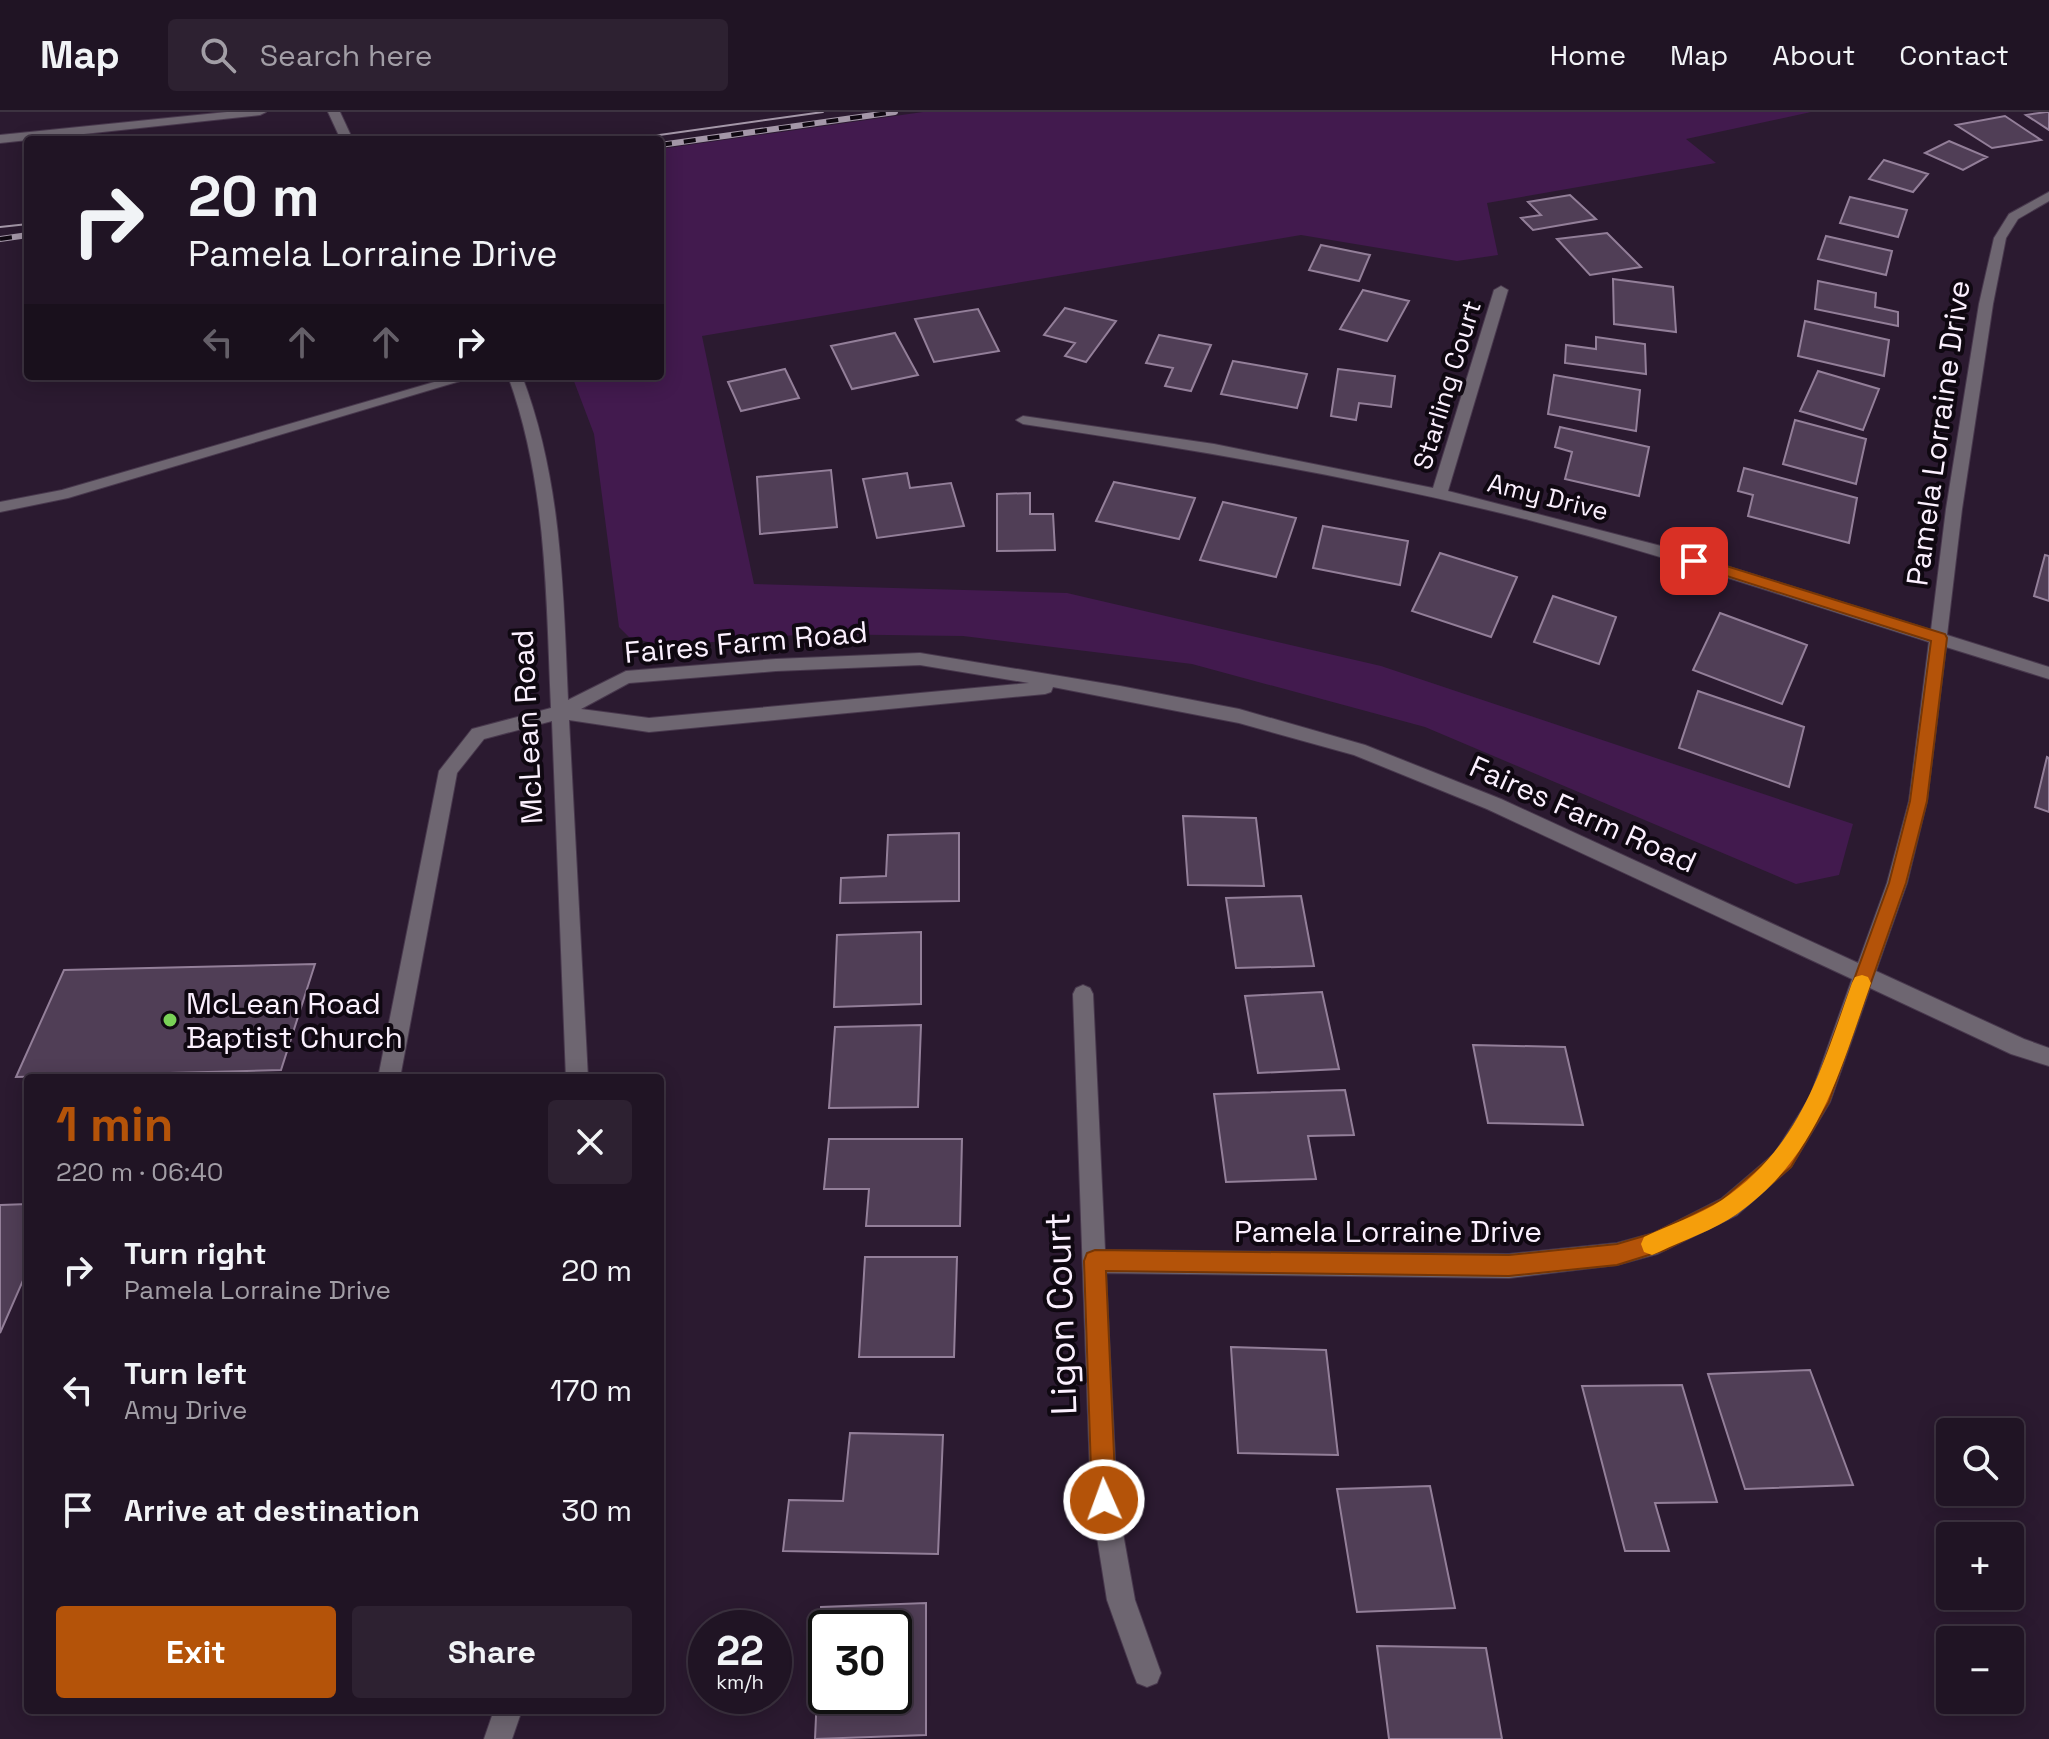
<!DOCTYPE html>
<html lang="en">
<head>
<meta charset="utf-8">
<style>
	body { margin:0; font-family:"Space Grotesk",sans-serif; background:#2d2131; color:#f1f3f6; height:100vh; display:flex; flex-direction:column; font-size:30px; white-space:nowrap }
	* { box-sizing:border-box; margin:0 }
	p { font-size:26px; color:#a29ea6 }
	.icon { flex:none; width:44px; height:44px; fill:none; stroke:currentColor; stroke-width:2; stroke-linecap:round; stroke-linejoin:round }
	.map { position:relative; flex:1; overflow:hidden }
	.side { position:absolute; left:24px; top:962px; width:640px; height:640px; display:flex; flex-direction:column; background:#201424; border-radius:8px; box-shadow:0 4px 20px #0003,0 0 0 2px #3d3341 }
	.side>* { flex:none }
	.banner { position:absolute; left:24px; top:24px; width:640px; height:244px; border-radius:8px; box-shadow:0 4px 20px #0003,0 0 0 2px #3d3341; background:#201424; color:#f1f3f6; overflow:hidden }
	.fabs { position:absolute; left:1936px; top:1306px; display:grid; gap:16px }
	.fabs a { display:grid; place-items:center; width:88px; height:88px; border-radius:8px; background:#201424; box-shadow:0 4px 20px #0003,0 0 0 2px #3d3341; font-size:40px }
	.speed { position:absolute; left:688px; top:1498px; display:flex; gap:16px; font-size:40px; font-weight:700; text-align:center }
	.speed>* { display:grid; place-content:center; width:104px; height:104px; border-radius:50%; background:#201424; box-shadow:0 4px 20px #0003,0 0 0 2px #3d3341; line-height:1 }
	.speed small { font-size:20px; font-weight:400 }
	.speed .limit { border:4px solid #111; border-radius:12px; background:#fff; color:#111 }
	.pin { position:absolute; display:grid; place-items:center; width:68px; height:68px; color:#fff; margin:-34px; border-radius:16px; box-shadow:0 4px 12px #0006 }
	.me { position:absolute; width:88px; margin:-44px; rotate:358deg; stroke-linejoin:round; filter:drop-shadow(0 0 6px #0008) }
	.turn { display:flex; align-items:center; gap:28px; height:168px; padding:0 32px; font-size:36px }
	.turn .icon { width:104px; height:104px; stroke-width:2.5 }
	.turn b { display:block; font-size:56px; line-height:68px }
	.lanes { display:flex; align-items:center; height:76px; padding:0 32px; background:#0003; justify-content:center; gap:40px; direction:ltr }
	.lanes .off { opacity:.35 }
	.round { display:grid; place-items:center; flex:none; width:84px; height:84px; border-radius:8px; background:#2d2131 }
	.head { display:flex; align-items:center; justify-content:space-between; height:136px; padding:0 32px }
	h1 { font-size:48px; font-weight:600; line-height:60px; color:#b45309 }
	.action { display:flex; gap:16px; margin-top:auto; padding:16px 32px }
	.action a { flex:1; height:92px; border-radius:8px; background:#b45309; color:#fff; font-size:32px; font-weight:600; line-height:92px; text-align:center }
	.action a+a { background:#2d2131; color:#f1f3f6 }
	ul { padding:0; list-style:none }
	li { display:flex; align-items:center; gap:24px; height:120px; padding:0 32px }
	li div { flex:1 }
	li b { display:block; font-size:30px }
	li em { font-style:normal }
	header { display:flex; align-items:center; gap:48px; box-sizing:border-box; height:112px; padding:0 40px; background:#201424; border-bottom:2px solid #3d3341 }
	header strong { font-size:38px }
	nav { display:flex; gap:44px; margin-inline-start:auto; font-size:28px }
	.search { width:560px; height:72px; background:#2d2131; display:flex; align-items:center; gap:20px; box-sizing:border-box; padding:0 28px; border-radius:8px; color:#a29ea6; font-size:30px }
	.map>svg:first-child { display:block }
	.green { fill:#421a4e }
	.building { fill:#503e56; stroke:#937f99; stroke-width:2; fill-rule:evenodd }
	.lines { fill:none; stroke-linecap:round; stroke-linejoin:round }
	.minor-casing { stroke:#48384d; stroke-width:2 }
	.minor { fill:#6e6671; fill-rule:evenodd }
	.tram { stroke:#a497a8; stroke-width:2 }
	.rail-casing { stroke:#a497a8; stroke-width:6 }
	.rail { stroke:#0f0811; stroke-width:4; stroke-dasharray:12; stroke-linecap:butt }
	.route { fill:#b45309; stroke:#753606; stroke-width:2 }
	.slow { fill:#f59e0b }
	.poi-dot { fill:#79d157; stroke:#0f0811; stroke-width:3 }
	.labels { text-anchor:middle; dominant-baseline:central; stroke-width:8; stroke-linejoin:round; paint-order:stroke }
	.far-street-label { font-size:26px; fill:#fbf0fe; stroke:#0f0811 }
	.street-label { font-size:30px; fill:#fbf0fe; stroke:#0f0811 }
	.poi-label { font-size:30px; fill:#fbf0fe; stroke:#0f0811; text-anchor:start }
	.near-street-label { font-size:36px; fill:#fbf0fe; stroke:#0f0811 }
</style>
</head>
<body>
<header>
<strong>Map</strong>
<div class="search"><svg class="icon" aria-label="search" viewBox="0 0 24 24"><circle cx="10" cy="10" r="6"/><path d="M15 15l6 6"/></svg>Search here</div>
<nav><a>Home</a><a>Map</a><a>About</a><a>Contact</a></nav>
</header>
<div class="map">
<svg width="2049" height="1627" viewBox="0 0 2049 1627">
	<rect width="100%" height="100%" fill="#2b1a30"/>
	<!-- green -->
	<path class="green" d="M923,0H1811L1686,27L1716,51L1487,91L1498,143L1457,149L1301,123L702,224L754,472L1067,481L1381,554L1853,712L1839,763L1796,772L1425,615L1192,552L963,524L809,522L663,534L629,525L619,515L594,322L572,264H660V37Z"/>
	<!-- building -->
	<path class="building" d="M2049,0V18L2026,3L2046,0Z
		M2005,4L2041,28L1992,36L1956,13Z
		M1949,29L1987,45L1963,58L1925,41Z
		M1884,48L1928,62L1913,80L1869,67Z
		M1570,83L1596,107L1533,118L1521,106L1541,103L1528,90Z
		M1850,85L1907,98L1898,125L1840,111Z
		M1607,121L1641,155L1590,163L1557,127Z
		M1826,124L1892,139L1886,163L1818,147Z
		M1321,133L1370,143L1359,169L1309,158Z
		M1613,167L1673,175L1676,220L1614,212Z
		M1818,169L1876,181L1875,195L1898,200V214L1815,197Z
		M1363,178L1409,189L1387,229L1340,217Z
		M1065,196L1116,209L1086,250L1065,244L1075,231L1044,223Z
		M978,197L999,239L934,250L915,207Z
		M1805,209L1889,228L1884,264L1798,244Z
		M895,221L918,263L852,277L831,234Z
		M1159,223L1211,233L1191,279L1165,274L1173,256L1146,251Z
		M1596,225L1645,232L1646,262L1565,251L1566,233L1596,237Z
		M1233,249L1307,262L1297,296L1221,282Z
		M785,257L799,286L741,299L728,270Z
		M1338,257L1395,264L1391,295L1359,291L1356,308L1331,304Z
		M1818,259L1879,277L1863,318L1800,299Z
		M1554,263L1640,278L1636,319L1548,302Z
		M1795,308L1866,327L1856,372L1783,352Z
		M1560,315L1649,335L1639,384L1565,367L1572,340L1555,335Z
		M1744,356L1857,386L1849,431L1748,404L1753,383L1738,379Z
		M831,358L837,415L760,422L757,365Z
		M907,361L910,376L951,371L964,414L877,426L863,367Z
		M1114,370L1195,386L1179,427L1096,409Z
		M1030,381V402H1053L1055,438L997,439V382Z
		M1223,390L1296,406L1276,465L1200,448Z
		M1323,414L1408,429L1400,473L1313,456Z
		M1440,441L1517,465L1491,525L1412,499Z
		M2045,443L2049,444V489L2034,484Z
		M1553,484L1616,505L1599,552L1534,530Z
		M1720,501L1807,533L1782,592L1693,558Z
		M1698,579L1804,615L1789,675L1679,636Z
		M2047,645L2049,646V700L2035,695Z
		M1183,704L1256,706L1264,774L1188,773Z
		M959,721V789L840,791L841,766L886,764L888,723Z
		M1301,784L1314,854L1236,856L1226,786Z
		M921,820V892L834,895L837,823Z
		M315,852L281,958L16,965L64,858Z
		M1322,880L1339,957L1258,961L1245,884Z
		M921,913L918,995L829,996L835,915Z
		M1473,933L1565,935L1583,1013L1488,1011Z
		M1345,978L1354,1023L1308,1024L1316,1067L1226,1070L1214,982Z
		M829,1027H962L960,1114H866L869,1077H824Z
		M28,1092V1157L0,1221V1093Z
		M865,1145H957L954,1245H859Z
		M1231,1235L1326,1238L1338,1343L1238,1341Z
		M1810,1258L1853,1373L1745,1377L1708,1262Z
		M1682,1273L1717,1390L1655,1391L1669,1439H1625L1582,1274Z
		M850,1321L943,1323L938,1442L783,1439L789,1388L843,1389Z
		M1430,1374L1455,1496L1357,1500L1337,1377Z
		M926,1491V1623L815,1627L821,1495ZM826,1516H894V1584H826Z
		M1377,1534L1486,1536L1502,1627H1389Z"/>
	<g class="lines">
		<!-- minor casing -->
		<g class="minor-casing">
			<path id="minor" d="M227,0H266L260,3L0,31V23Z
				M328,0H340L353,28H341Z
				M2049,80V89L2018,107L2006,126L1993,192L1962,397L1947,523L2049,555V567L1946,535L1927,689L1907,771L1876,859L2024,927L2049,936V954L2011,942L1870,876L1830,990L1791,1055L1737,1103L1657,1142L1617,1153L1509,1166L1106,1161L1117,1388L1135,1488L1161,1561L1157,1571L1147,1575L1137,1571L1133,1561L1107,1488L1091,1388L1073,882L1076,876L1083,873L1090,876L1093,882L1105,1138L1509,1142L1617,1131L1654,1121L1721,1087L1775,1041L1810,985L1852,867L1487,697L1354,643L1239,611L1053,575L1051,580L1045,582L649,620L569,608L588,966H566L552,609L484,627L457,661L400,966H378L439,659L472,617L551,596C546,483 547,371 508,264H522C562,369 563,477 568,588L626,559L776,547L920,541L1120,574L1239,597L1365,633L1501,687L1858,851L1887,771L1909,689L1929,530C1796,488 1664,443 1529,408C1362,366 1193,337 1023,312L1016,308L1023,304L1214,332L1433,376L1494,178L1501,174L1508,178L1448,379L1665,435L1931,518L1946,397L1979,192L1994,126L2009,102ZM920,553L1029,571L649,606L581,597L629,571L776,559Z
				M455,264H477L68,386L0,400V390L62,378Z
				M494,1598H522L512,1627H484Z"/>
		</g>
		<!-- minor -->
		<use href="#minor" class="minor"/>
		<!-- tram -->
		<path class="tram" d="M624,28L823,0
			M0,115L28,112"/>
		<!-- rail casing -->
		<g class="rail-casing">
			<path id="rail" d="M660,33L895,0
				M0,127L28,123"/>
		</g>
		<!-- rail -->
		<use href="#rail" class="rail"/>
	</g>
	<!-- route -->
	<path class="route" d="M1694,444L1945,522L1947,526L1927,689L1906,771L1829,990L1791,1055L1736,1102L1665,1138L1617,1153L1509,1164L1106,1159L1116,1388L1113,1397L1104,1400L1096,1397L1092,1388L1084,1149L1087,1141L1095,1138L1509,1143L1617,1132L1654,1121L1721,1088L1776,1041L1811,986L1889,771L1910,689L1931,529L1689,452V446Z"/>
	<!-- slow -->
	<path class="slow" d="M1862,863L1868,865L1871,871C1840,959 1818,1045 1737,1102C1714,1118 1684,1128 1659,1140L1652,1143L1644,1140L1641,1132L1644,1125C1669,1113 1699,1103 1722,1088C1801,1035 1822,955 1852,871L1855,865Z"/>
	<!-- markers -->
	<circle class="poi-dot" cx="170" cy="908" r="8"/>
	<g class="labels">
		<!-- far-street labels -->
		<g class="far-street-label">
			<text transform="translate(1447 273) rotate(-73)">Starling Court</text>
			<text transform="translate(1548 385) rotate(14)">Amy Drive</text>
		</g>
		<!-- street labels -->
		<g class="street-label">
			<text transform="translate(1938 321) rotate(-82)">Pamela Lorraine Drive</text>
			<text transform="translate(746 530) rotate(-5)">Faires Farm Road</text>
			<text transform="translate(527 615) rotate(-93)">McLean Road</text>
			<text transform="translate(1583 702) rotate(24)">Faires Farm Road</text>
			<text x="1388" y="1119">Pamela Lorraine Drive</text>
		</g>
		<!-- poi labels -->
		<g class="poi-label">
			<text x="186" y="891">McLean Road<tspan x="186" dy="34">Baptist Church</tspan></text>
		</g>
		<!-- near-street labels -->
		<g class="near-street-label">
			<text transform="translate(1061 1202) rotate(-92)">Ligon Court</text>
		</g>
	</g>
</svg>
<div class="fabs">
<a><svg class="icon" aria-label="search" viewBox="0 0 24 24"><circle cx="10" cy="10" r="6"/><path d="M15 15l6 6"/></svg></a>
<a>+</a>
<a>−</a>
</div>
<div class="speed"><div>22<small>km/h</small></div><div class="limit">30</div></div>
<div class="pin" style="left:1694px;top:449px;background:#d93025"><svg class="icon" aria-label="arrive" viewBox="0 0 24 24"><path d="M6 21V4h12l-3 4 3 4H6"/></svg></div>
<svg class="me" style="left:1104px;top:1388px" viewBox="-20 -20 40 40"><circle r="17" fill="#b45309" stroke="#fff" stroke-width="3"/><path d="M0-11L8 9 0 5-8 9z" fill="#fff"/></svg>
<div class="banner">
<div class="turn"><svg class="icon" aria-label="right" viewBox="0 0 24 24"><path d="M7 20v-9h11M14 6l5 5-5 5"/></svg><div><b>20 m</b>Pamela Lorraine Drive</div></div>
<div class="lanes"><svg class="icon off" aria-label="left" viewBox="0 0 24 24"><path d="M17 20v-9H6M10 6l-5 5 5 5"/></svg><svg class="icon off" aria-label="ahead" viewBox="0 0 24 24"><path d="M12 20V5M6 11l6-6 6 6"/></svg><svg class="icon off" aria-label="ahead" viewBox="0 0 24 24"><path d="M12 20V5M6 11l6-6 6 6"/></svg><svg class="icon" aria-label="right" viewBox="0 0 24 24"><path d="M7 20v-9h11M14 6l5 5-5 5"/></svg></div>
</div>
<section class="side">
<div class="head"><div><h1>1 min</h1><p>220 m · 06:40</p></div><a class="round"><svg class="icon" aria-label="close" viewBox="0 0 24 24"><path d="M6 6l12 12M18 6L6 18"/></svg></a></div>
<ul>
<li><svg class="icon" aria-label="right" viewBox="0 0 24 24"><path d="M7 20v-9h11M14 6l5 5-5 5"/></svg><div><b>Turn right</b><p>Pamela Lorraine Drive</p></div><em>20 m</em></li>
<li><svg class="icon" aria-label="left" viewBox="0 0 24 24"><path d="M17 20v-9H6M10 6l-5 5 5 5"/></svg><div><b>Turn left</b><p>Amy Drive</p></div><em>170 m</em></li>
<li><svg class="icon" aria-label="arrive" viewBox="0 0 24 24"><path d="M6 21V4h12l-3 4 3 4H6"/></svg><div><b>Arrive at destination</b></div><em>30 m</em></li>
</ul>
<div class="action"><a>Exit</a><a>Share</a></div>
</section>
</div>
</body>
</html>
